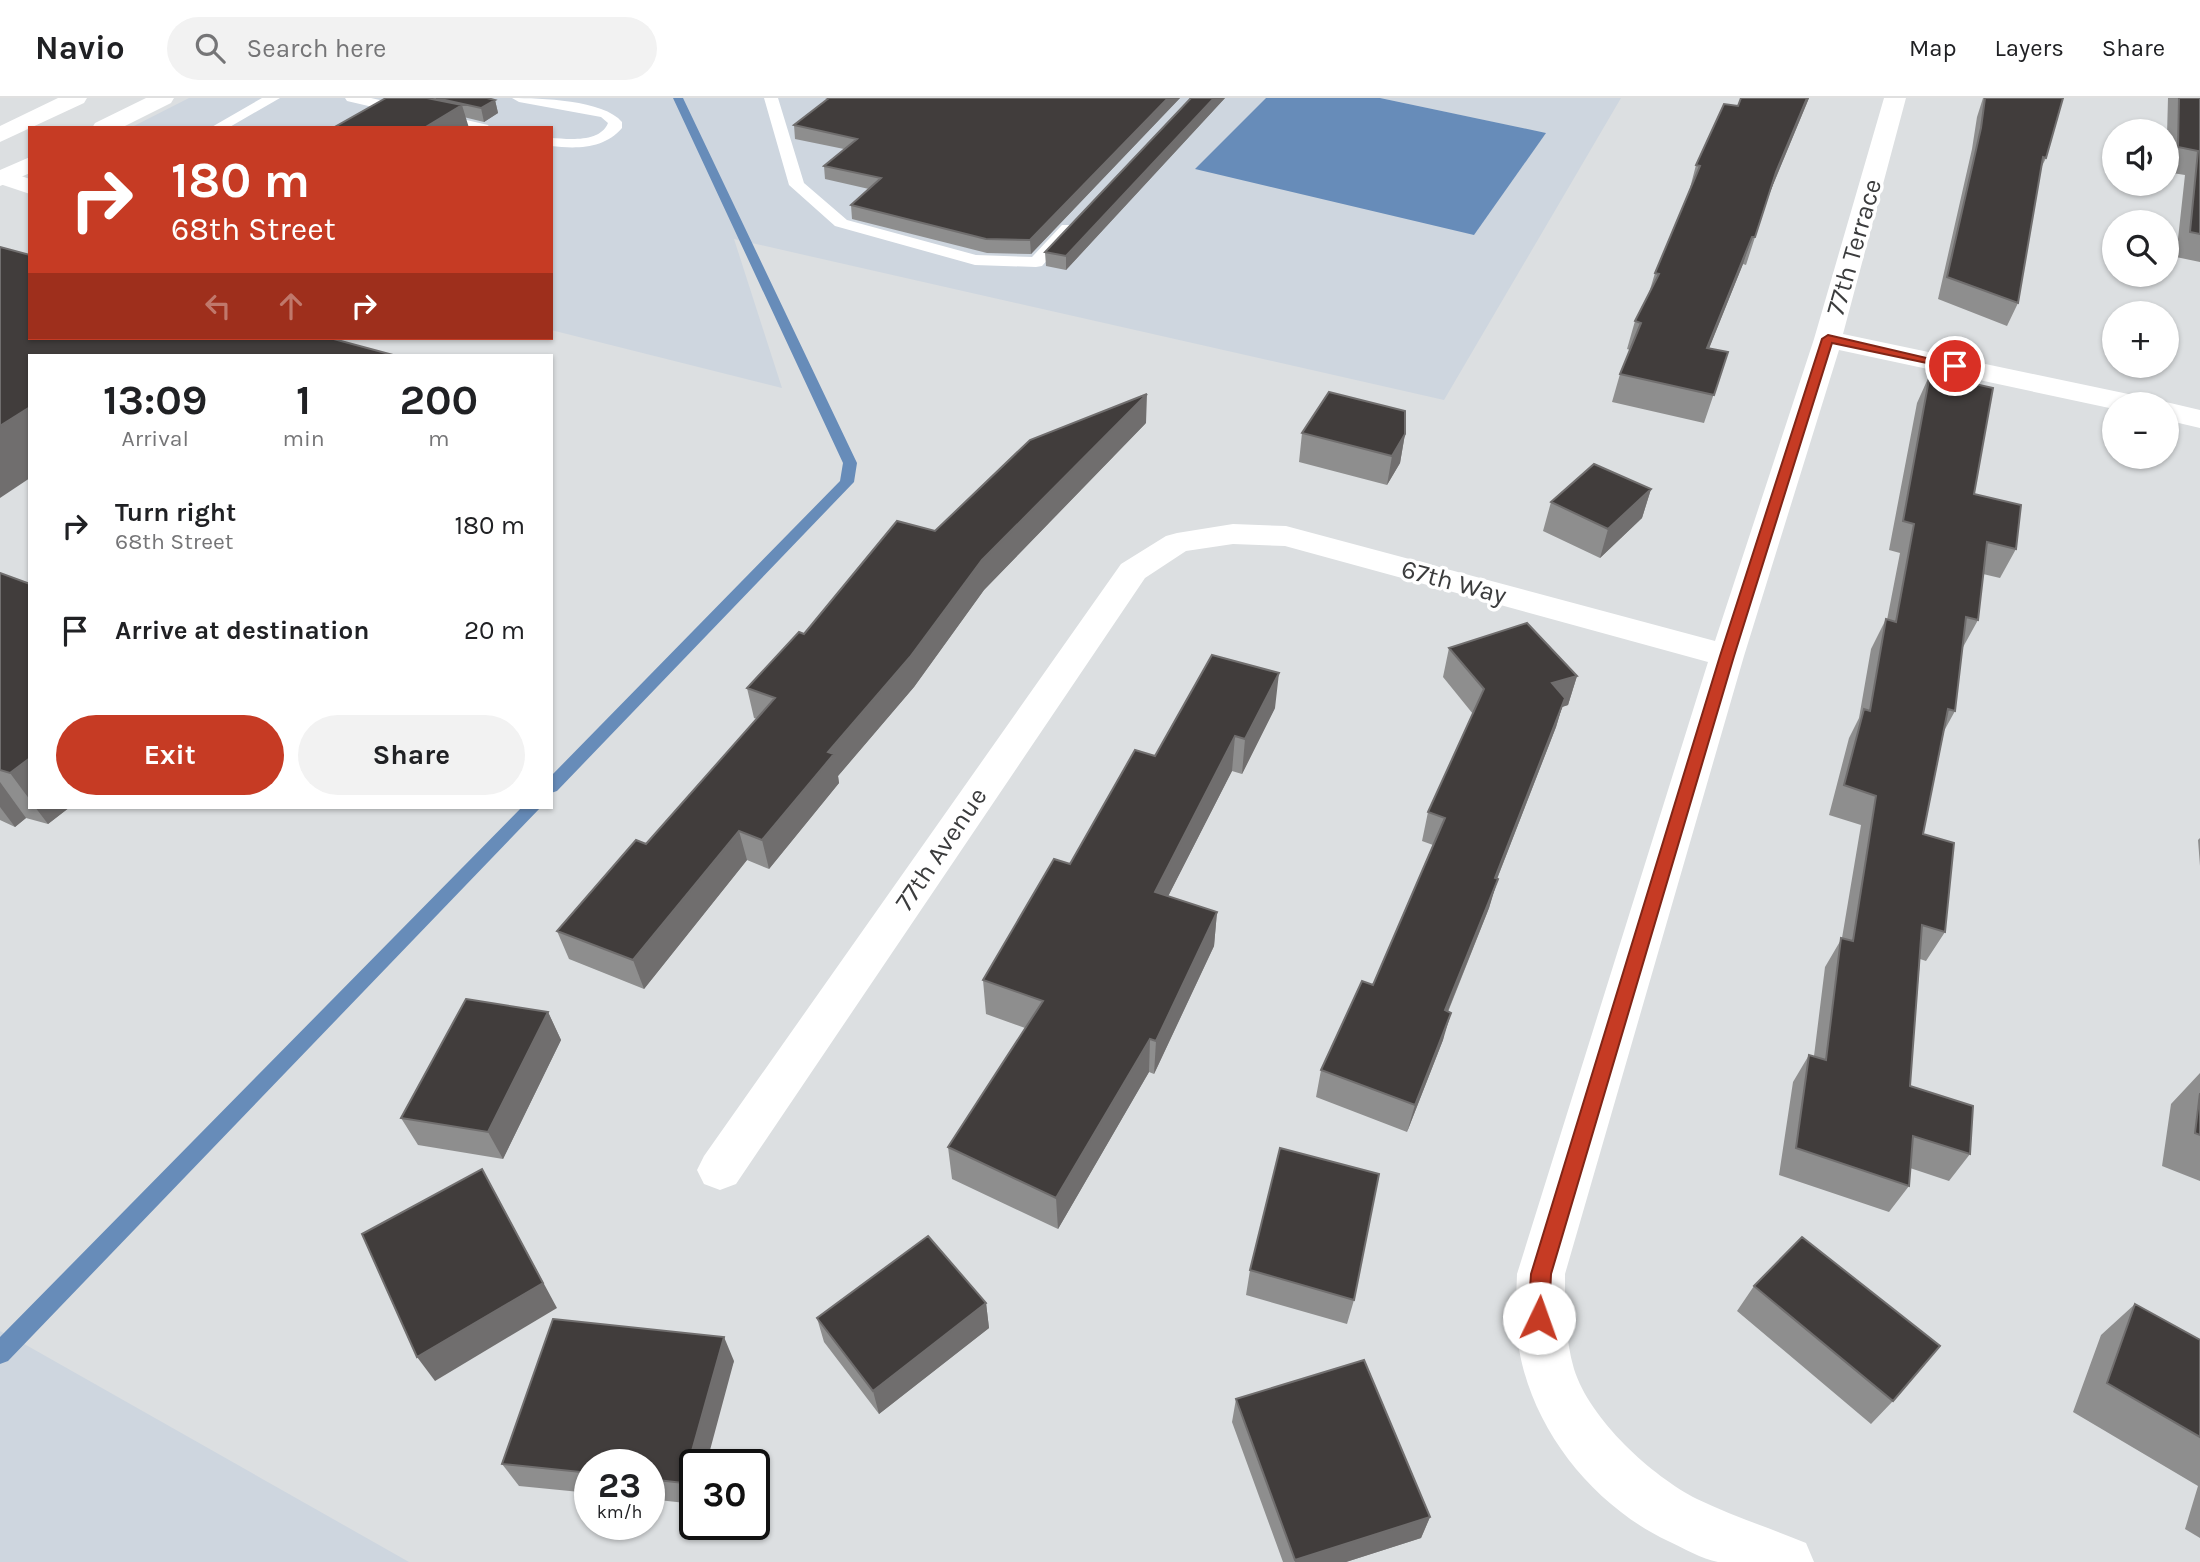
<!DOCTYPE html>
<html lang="en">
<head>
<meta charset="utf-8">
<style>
	body { margin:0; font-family:Karla,sans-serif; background:#f2f2f2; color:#202124; height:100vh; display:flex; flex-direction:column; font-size:26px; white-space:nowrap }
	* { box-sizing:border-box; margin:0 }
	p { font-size:23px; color:#757577 }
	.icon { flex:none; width:38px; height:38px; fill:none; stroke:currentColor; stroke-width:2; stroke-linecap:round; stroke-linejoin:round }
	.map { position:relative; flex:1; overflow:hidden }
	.sheet { position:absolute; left:28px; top:256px; width:525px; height:455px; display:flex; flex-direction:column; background:#fff; border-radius:0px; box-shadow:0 2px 5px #0004 }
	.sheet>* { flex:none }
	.hud { position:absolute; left:28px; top:28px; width:525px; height:214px; border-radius:0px; box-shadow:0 2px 5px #0004; background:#c63b24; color:#fff; overflow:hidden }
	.buttons { position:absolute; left:2102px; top:21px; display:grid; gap:14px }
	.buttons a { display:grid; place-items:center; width:77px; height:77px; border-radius:50%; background:#fff; box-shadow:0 2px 5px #0004; font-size:35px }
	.speed { position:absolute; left:574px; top:1351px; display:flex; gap:14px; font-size:35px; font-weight:700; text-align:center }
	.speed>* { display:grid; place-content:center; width:91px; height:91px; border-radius:50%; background:#fff; box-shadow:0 2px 5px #0004; line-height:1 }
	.speed small { font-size:18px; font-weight:400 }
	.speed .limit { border:4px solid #111; border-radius:10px; background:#fff; color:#111 }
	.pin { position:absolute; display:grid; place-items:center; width:60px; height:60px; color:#fff; margin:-30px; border:4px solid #fff; border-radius:50%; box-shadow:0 2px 7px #0007 }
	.me { position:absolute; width:77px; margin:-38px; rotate:3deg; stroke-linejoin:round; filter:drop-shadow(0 0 5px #0008) }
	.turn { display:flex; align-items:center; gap:24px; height:147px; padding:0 28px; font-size:32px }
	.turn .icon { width:91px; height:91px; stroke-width:2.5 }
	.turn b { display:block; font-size:49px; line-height:60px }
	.lanes { display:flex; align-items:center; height:66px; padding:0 28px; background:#0003; justify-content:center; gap:35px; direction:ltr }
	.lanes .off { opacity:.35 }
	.eta { display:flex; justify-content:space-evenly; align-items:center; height:119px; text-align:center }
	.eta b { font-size:42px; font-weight:700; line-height:49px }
	.primary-button { display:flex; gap:14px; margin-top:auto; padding:14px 28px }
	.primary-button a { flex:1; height:80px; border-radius:42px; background:#c63b24; color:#fff; font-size:28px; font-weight:700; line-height:80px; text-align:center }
	.primary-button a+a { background:#f2f2f2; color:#202124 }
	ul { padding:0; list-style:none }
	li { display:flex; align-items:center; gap:21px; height:105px; padding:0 28px }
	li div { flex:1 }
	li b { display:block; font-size:26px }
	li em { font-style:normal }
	header { display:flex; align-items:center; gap:42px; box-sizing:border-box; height:98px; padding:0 35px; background:#fff; border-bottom:2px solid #e0e0e0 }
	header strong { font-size:33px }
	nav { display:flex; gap:38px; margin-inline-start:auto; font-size:24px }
	.search { width:490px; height:63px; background:#f2f2f2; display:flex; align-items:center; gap:18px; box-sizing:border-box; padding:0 24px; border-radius:38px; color:#757577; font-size:26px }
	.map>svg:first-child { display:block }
	.built { fill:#ced6df }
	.water { fill:#678cb9 }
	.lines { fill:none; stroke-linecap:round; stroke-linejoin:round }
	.stream { fill:#678cb9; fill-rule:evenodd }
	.service { fill:#fff; fill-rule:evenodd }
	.minor { fill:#fff; fill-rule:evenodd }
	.primary { fill:#fff; fill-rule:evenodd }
	.wall { fill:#8e8e8e }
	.shaded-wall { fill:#706e6e }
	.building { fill:#413d3c; stroke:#706e6e; stroke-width:2 }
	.route { fill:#c63b24; stroke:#812617; stroke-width:2 }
	.labels { text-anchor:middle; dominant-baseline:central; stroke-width:7; stroke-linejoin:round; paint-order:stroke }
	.street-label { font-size:26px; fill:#3b3c3d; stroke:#fff }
</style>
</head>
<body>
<header>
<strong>Navio</strong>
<div class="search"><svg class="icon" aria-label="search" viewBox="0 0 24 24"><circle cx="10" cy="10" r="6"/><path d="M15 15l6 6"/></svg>Search here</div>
<nav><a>Map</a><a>Layers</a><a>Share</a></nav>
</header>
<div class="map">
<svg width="2200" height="1464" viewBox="0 0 2200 1464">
	<rect width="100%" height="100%" fill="#dcdfe1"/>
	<!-- built -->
	<path class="built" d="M189,0H1266L1195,71L1545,35L1380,0H1621L1444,302L734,141L782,290L551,232V30H130Z
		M0,1233L19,1243L409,1464H0Z"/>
	<!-- water -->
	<path class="water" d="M1266,0H1380L1546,35L1474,137L1195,71Z"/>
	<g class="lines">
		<!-- stream -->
		<path class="stream" d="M673,0H683L857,365L854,384L557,693L551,695V678L840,383L843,365Z
			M522,709H541L8,1263L0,1266V1239Z"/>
		<!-- service -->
		<path class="service" d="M262,0H280L228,30H210Z
			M345,0H371L488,27L490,30H463L347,3Z
			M512,0C540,0 604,2 622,24V30C604,51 577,51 551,48V40C569,41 600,45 608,25L601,19L519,4Z
			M764,0H778L804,85L847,122L976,157L1032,159L1062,127H1074L1076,130L1042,168L1036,169L975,167L835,128L789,87Z"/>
		<!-- minor -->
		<path class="minor" d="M1884,0H1906L1843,236L2133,297L2143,300L2148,306H2114V311L1839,252L1744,558L1565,1176C1565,1208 1565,1240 1574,1271C1590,1322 1652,1378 1697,1401C1732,1418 1770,1430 1806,1445L1814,1464C1788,1464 1742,1464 1718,1464C1702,1461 1683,1450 1668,1443C1594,1408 1533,1333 1519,1251C1515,1226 1516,1201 1517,1176L1708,564L1285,448L1233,446L1186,453L1145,480L736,1086L720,1092L704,1086L697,1072L704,1058L1121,466L1166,438L1177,435L1233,426L1286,428L1715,543L1814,241Z
			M3,72L30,81V96L0,86V73Z
			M2166,304L2200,312V330L2166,322V306H2158Z"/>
		<!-- primary -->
		<path class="primary" d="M58,0H87L84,5L0,44V28Z
			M146,0H174L171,5L121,30H92L95,25Z
			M30,59V75L0,88V72Z"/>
	</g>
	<!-- wall -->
	<path class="wall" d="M386,0H487L495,2L498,15L484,24Z
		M825,0H1180L1031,156L987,155L852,121L851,107L869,91L825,81L824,68L844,51L795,41L794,27L828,1Z
		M1191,0H1225L1066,172L1046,168L1045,154Z
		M1741,0H1809L1768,99L1746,167L1743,166L1709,250L1728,254L1704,325L1612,304L1620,276L1630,252L1627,251L1635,223L1649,195L1655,175L1689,94L1696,67L1738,8Z
		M1983,0H2063L2046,60L2041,70L2018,205L2007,228L1938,201L1972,51L1977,19Z
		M2168,0H2200V164L2176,159L2185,77L2166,74Z
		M1930,276L1974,396L2016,451L2000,480L1983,476L1978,522L1962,551L1955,613L1944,633L1923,736L1945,834L1926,863L1920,861L1910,988L1970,1056L1949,1083L1910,1070L1909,1088L1889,1114L1779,1077L1793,984L1809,957L1814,958L1825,869L1842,840L1861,727L1829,717L1849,640L1859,620L1871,551L1886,521L1887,522L1900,455L1889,452L1917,305Z
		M1146,325L984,492L914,589L838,678L839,685L769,771L747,762L644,891L569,861L557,833L646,746L757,621L754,620L747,590L804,536Z
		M1302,335L1405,336L1400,365L1387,387L1299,364Z
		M1651,391L1642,420L1600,460L1543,433L1551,404Z
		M0,475L30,486V709H70L48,726L26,720L15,729L0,722Z
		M1449,550L1577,578L1568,607L1562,609L1556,629L1497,781L1489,810L1448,914L1443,942L1407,1034L1316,999L1321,972L1373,887L1433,747L1422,743L1428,714L1473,616L1443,579Z
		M1275,610L1242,676L1232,673L1168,798L1217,814L1214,848L1154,976L1149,974L1058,1131L952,1081L948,1049L1025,930L986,916L983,882L1070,766L1155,658Z
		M2200,740V768L2198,742Z
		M548,914L561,942L503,1061L418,1047L401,1020Z
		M2200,975V1083L2162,1068L2171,1006Z
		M1250,1172L1354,1202L1347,1226L1246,1197Z
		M1754,1188L1893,1303L1871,1326L1737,1213Z
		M986,1205L989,1230L879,1316L824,1244L817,1220Z
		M2135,1206L2200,1242V1440L2185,1431L2198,1388L2073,1314L2101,1237Z
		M734,1263L695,1367V1406L649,1401V1367H590V1395L519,1388L502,1366Z
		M1236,1301L1430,1419L1421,1440L1346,1464H1283L1232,1324Z"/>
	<!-- shaded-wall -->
	<path class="shaded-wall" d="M1168,0H1180L1031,156L1030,142Z
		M1214,0H1225L1066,172V158Z
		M1807,0H1809L1767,101L1776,74Z
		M495,2L498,15L484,24L481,10Z
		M462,7L469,30H424Z
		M1752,139L1743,166L1698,278L1707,250Z
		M1147,296L1146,325L984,492L914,589L838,678L839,685L769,771L762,742L828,654L982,462Z
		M30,309V380L0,400V328Z
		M1405,336L1400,365L1387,387L1392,358Z
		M1651,391L1642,420L1600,460L1608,431Z
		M1279,575L1275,610L1242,676L1245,641Z
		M1577,578L1568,607L1562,609L1556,629L1486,809L1552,585Z
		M1235,638L1232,673L1153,828L1155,794Z
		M30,660V702L10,675Z
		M0,684L26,720L15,729L0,709Z
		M35,709H70L48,726Z
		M739,733L747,762L644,891L633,862Z
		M1498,781L1489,810L1437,940L1445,912Z
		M1217,814L1214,848L1154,976L1156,943Z
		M548,914L561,942L503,1061L488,1034Z
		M1451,915L1443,942L1407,1034L1415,1007Z
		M1150,941L1149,974L1058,1131L1056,1100Z
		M482,1071L557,1210L435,1283L417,1259Z
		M986,1205L989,1230L879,1316L873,1293Z
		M724,1239L734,1263L706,1367H695V1406L683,1385Z
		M1430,1419L1421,1440L1346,1464H1295V1462Z"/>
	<!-- building -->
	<path class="building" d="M386,0H427L462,7L424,30H333Z
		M436,0H487L495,2L481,10Z
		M829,0H1168L1030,142L986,141L851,107L881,80L824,68L857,41L794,27Z
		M1191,0H1214L1066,158L1045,154Z
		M1741,0H1807L1776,74L1755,139H1752L1707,250L1728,254L1714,297L1620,276L1641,225L1635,223L1659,176L1655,175L1700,68L1696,67L1724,6L1738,8Z
		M1985,0H2063L2046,60L2043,59L2018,205L1947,179L1981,30Z
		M2179,0H2200V136L2190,134L2198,53L2178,49Z
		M0,149L30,157V240H330L393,257H30V309L0,328Z
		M1930,276L1993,290L1974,396L2021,407L2016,451L1987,444L1978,522L1966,519L1955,613L1948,611L1923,736L1954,745L1945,834L1922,827L1910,988L1973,1008L1970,1056L1913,1038L1909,1088L1796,1050L1809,957L1826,962L1841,840L1853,843L1876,698L1844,687L1864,611L1870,613L1886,521L1896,524L1914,426L1903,423Z
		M1329,294L1405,313V336L1392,358L1302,335Z
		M1147,296L982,462L910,559L828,654L834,656L762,742L739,733L633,862L557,833L636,742L646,746L775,600L747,590L799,534L804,536L897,423L935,433L1030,342Z
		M1594,366L1651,391L1608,431L1551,404Z
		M0,475L30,486V660L10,675L0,672Z
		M1527,525L1577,578L1552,585L1565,600L1495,780L1498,781L1445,912L1451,915L1415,1007L1321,972L1362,883L1373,887L1445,720L1428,714L1484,591L1449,550Z
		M1212,557L1279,575L1245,641L1235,638L1155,794L1217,814L1156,943L1150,941L1056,1100L948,1049L1043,903L983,882L1054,761L1070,766L1135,652L1155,658Z
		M466,901L548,914L488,1034L401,1020Z
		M2200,995V1037L2195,1035Z
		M1280,1050L1379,1076L1354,1202L1250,1172Z
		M482,1071L543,1185L417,1259L362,1136Z
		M928,1138L986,1205L873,1293L817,1220Z
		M1802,1139L1940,1248L1893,1303L1754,1188Z
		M2135,1206L2200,1242V1339L2107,1285Z
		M553,1221L724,1239L683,1385L649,1381V1367H590V1375L502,1366Z
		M1364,1262L1430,1419L1295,1462L1236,1301Z"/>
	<!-- route -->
	<path class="route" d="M1828,237L1961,268L1955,271L1832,245L1734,558L1551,1176L1549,1220L1546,1227L1539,1230L1531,1227L1528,1220L1531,1176L1720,558L1822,241Z"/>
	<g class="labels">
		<!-- street labels -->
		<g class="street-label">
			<text transform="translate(1854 149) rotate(-74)">77th Terrace</text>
			<text transform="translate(1454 484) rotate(15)">67th Way</text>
			<text transform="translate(941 751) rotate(-56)">77th Avenue</text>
		</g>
	</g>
</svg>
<div class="buttons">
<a><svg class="icon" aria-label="sound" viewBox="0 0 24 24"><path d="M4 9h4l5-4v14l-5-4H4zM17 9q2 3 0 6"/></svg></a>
<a><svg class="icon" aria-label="search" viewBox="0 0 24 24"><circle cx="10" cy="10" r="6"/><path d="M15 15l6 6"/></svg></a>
<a>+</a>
<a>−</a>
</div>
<div class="speed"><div>23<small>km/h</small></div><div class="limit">30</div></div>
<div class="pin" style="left:1955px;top:268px;background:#d93025"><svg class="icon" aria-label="arrive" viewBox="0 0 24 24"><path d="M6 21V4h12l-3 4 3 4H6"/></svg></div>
<svg class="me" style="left:1539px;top:1220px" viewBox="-20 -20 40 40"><circle r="19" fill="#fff"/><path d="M0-13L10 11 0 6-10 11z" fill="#c63b24"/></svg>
<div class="hud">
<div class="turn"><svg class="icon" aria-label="right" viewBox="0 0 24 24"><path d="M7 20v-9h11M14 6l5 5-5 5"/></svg><div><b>180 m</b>68th Street</div></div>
<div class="lanes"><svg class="icon off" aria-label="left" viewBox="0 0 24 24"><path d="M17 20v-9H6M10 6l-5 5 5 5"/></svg><svg class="icon off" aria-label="ahead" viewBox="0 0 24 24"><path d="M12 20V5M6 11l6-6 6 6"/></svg><svg class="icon" aria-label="right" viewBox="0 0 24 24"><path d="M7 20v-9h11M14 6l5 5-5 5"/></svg></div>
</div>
<section class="sheet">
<div class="eta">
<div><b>13:09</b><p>Arrival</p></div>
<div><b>1</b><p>min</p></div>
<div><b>200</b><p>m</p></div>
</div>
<ul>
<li><svg class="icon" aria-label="right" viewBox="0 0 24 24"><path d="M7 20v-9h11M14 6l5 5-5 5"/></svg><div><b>Turn right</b><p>68th Street</p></div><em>180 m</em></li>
<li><svg class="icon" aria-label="arrive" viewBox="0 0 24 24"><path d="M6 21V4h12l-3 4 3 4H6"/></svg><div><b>Arrive at destination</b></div><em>20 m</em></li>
</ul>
<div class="primary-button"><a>Exit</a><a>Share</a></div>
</section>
</div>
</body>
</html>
